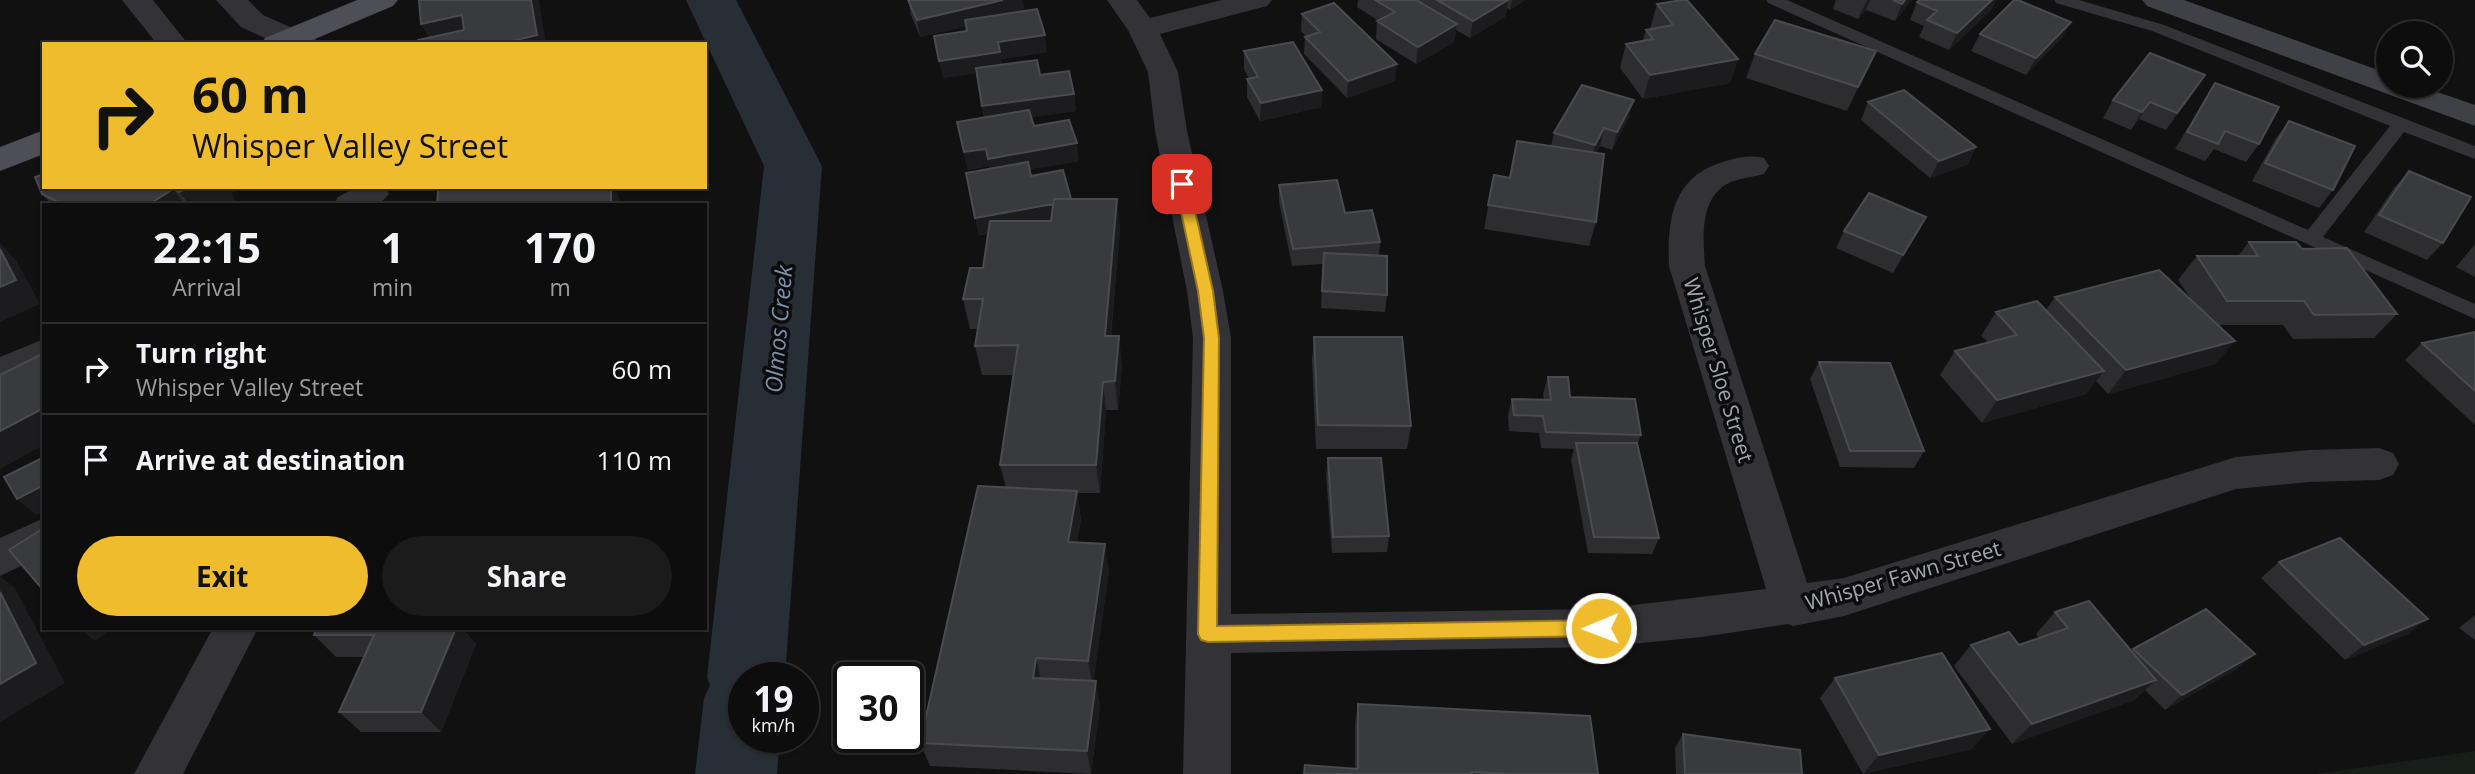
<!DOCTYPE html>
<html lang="en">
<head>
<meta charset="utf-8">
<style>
	body { margin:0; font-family:"Open Sans",sans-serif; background:#1b1b1c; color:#f1f3f6; height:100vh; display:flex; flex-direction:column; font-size:26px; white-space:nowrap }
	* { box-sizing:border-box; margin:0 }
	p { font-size:23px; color:#9a9c9e }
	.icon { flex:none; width:38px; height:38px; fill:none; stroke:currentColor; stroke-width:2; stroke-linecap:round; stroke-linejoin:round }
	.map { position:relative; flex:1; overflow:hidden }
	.sheet { position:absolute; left:42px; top:203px; width:665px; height:427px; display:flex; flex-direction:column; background:#0d0d0e; border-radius:0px; box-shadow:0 2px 5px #0004,0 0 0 2px #2d2d2e }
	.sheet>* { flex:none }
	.banner { position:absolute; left:42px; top:42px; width:665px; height:147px; border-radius:0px; box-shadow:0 2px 5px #0004,0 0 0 2px #2d2d2e; background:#eebc2c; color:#111; overflow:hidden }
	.fabs { position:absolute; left:2376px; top:21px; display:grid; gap:14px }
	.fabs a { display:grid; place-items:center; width:77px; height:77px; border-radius:50%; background:#0d0d0e; box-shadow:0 2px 5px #0004,0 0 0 2px #2d2d2e; font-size:35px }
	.speed { position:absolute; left:728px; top:662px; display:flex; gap:14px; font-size:35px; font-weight:700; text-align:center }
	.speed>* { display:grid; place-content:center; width:91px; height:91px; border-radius:50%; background:#0d0d0e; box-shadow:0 2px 5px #0004,0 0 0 2px #2d2d2e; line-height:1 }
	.speed small { font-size:18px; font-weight:400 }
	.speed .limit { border:4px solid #111; border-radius:10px; background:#fff; color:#111 }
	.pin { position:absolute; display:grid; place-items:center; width:60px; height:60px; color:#fff; margin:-30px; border-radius:14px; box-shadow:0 4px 10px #0006 }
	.me { position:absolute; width:77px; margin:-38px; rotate:269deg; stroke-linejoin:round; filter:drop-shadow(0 0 5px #0008) }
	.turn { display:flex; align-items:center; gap:24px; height:147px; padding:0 35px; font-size:32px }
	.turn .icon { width:91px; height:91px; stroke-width:2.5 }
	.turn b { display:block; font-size:49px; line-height:60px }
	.eta { display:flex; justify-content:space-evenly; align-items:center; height:119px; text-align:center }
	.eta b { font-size:42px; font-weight:700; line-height:49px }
	.button { display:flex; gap:14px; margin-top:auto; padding:14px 35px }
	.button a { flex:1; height:80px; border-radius:42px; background:#eebc2c; color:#111; font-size:28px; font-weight:700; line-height:80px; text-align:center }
	.button a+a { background:#1b1b1c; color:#f1f3f6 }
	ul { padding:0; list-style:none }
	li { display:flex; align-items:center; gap:21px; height:91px; padding:0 35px; border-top:2px solid #2d2d2e }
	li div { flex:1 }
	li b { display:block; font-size:26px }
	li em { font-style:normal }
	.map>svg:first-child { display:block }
	.green { fill:#171d18 }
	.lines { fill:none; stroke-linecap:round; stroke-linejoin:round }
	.river { fill:#272e35; fill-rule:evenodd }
	.lane { fill:#323237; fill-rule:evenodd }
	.street { fill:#323237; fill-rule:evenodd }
	.secondary { fill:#404147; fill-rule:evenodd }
	.primary { fill:#4e4f56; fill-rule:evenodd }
	.wall { fill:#2d2d30 }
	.shaded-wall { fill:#1c1c1e }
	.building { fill:#393a3e; stroke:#4a4b50; stroke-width:2 }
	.route { fill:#eebc2c; stroke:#9b7a1d; stroke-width:2 }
	.labels { text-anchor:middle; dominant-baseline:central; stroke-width:7; stroke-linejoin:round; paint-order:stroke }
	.street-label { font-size:21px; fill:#a2a6b3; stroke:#0c0c0d }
	.water-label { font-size:23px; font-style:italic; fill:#7991ae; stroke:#0c0c0d }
</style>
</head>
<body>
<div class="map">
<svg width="2475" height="774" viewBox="0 0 2475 774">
	<rect width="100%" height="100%" fill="#111112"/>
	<!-- green -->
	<path class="green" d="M2475,751V774H2316Z"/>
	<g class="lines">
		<!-- river -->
		<path class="river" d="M686,0H736L822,166L785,677H744V737H780L777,774H695L704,698L710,685L707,677L764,166Z"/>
		<!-- lane -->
		<path class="lane" d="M1766,0H1787L2308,230L2390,126L2152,31L2056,3L2054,0H2079L2164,25L2475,146V159L2404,132L2323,237L2475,304V319L1768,3Z"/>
		<!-- street -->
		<path class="street" d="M122,0H153L188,44H157Z
			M216,0H248L263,15L315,38L319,44H278L241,27Z
			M1107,0H1137L1150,18L1222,0H1272L1267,6L1160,34L1178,72L1187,131L1223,291L1231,338V614L1601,609L1766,589L1669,266C1667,218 1673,175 1726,161C1739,157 1750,155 1764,158L1769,166L1764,174C1753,177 1741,178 1731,182C1699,196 1703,237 1705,266L1807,583L1844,578L2236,457L2309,450L2379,448L2393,453L2399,464L2393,475L2379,480L2309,482L2236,489L1844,616L1793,626L1788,624L1702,637L1601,647L1231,653V774H1183L1193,338L1187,291L1155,131L1148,72L1128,30Z
			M357,187H385L389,194L379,205H333L338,197Z
			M44,339V370L0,389V357Z
			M44,518V555L0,576V538Z
			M213,628H258L183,774H134Z"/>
		<!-- secondary -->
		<path class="secondary" d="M2142,0H2184L2389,74V86H2420L2475,105V126L2147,6Z"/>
		<!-- primary -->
		<path class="primary" d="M357,0H398L393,6L303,44H261L265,38Z
			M44,130V154L0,171V147Z"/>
	</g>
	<!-- wall -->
	<path class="wall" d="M908,0L1025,11L1047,52L1001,59L1002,65L1040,75L1074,94L1076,111L1031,117L1034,126L1079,161L1030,169L1031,176L1120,228L1111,336L1122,365L1118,410H1106L1100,493H1077L1081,519L1077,542L1109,571L1093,681L1100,706L1091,774L930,766L920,743L1006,488L1000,465L1013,375H982L975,346L978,329H970L963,299L983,268L988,234L979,235L966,173L989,168V166L968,170L957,122L984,117L976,73L943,78L967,31L966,26L920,37L911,15Z
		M1358,0H1525L1510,10L1507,8L1505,17L1470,38L1456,30L1454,42L1416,64L1376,39L1377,21H1379L1357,7Z
		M1836,0H1912L1895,21L1866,10L1858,19L1833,9Z
		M1920,0H1996L1991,10L1949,50L1919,37L1924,26L1910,20L1917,2Z
		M1657,4L1738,59L1730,83L1643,99L1620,68L1626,44L1643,40L1646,30L1650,29Z
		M1302,14L1395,81L1347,98L1304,54L1305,37L1306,36L1301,31Z
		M2071,22L2061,39L2026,75L1971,51L1980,34Z
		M1244,51L1322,90L1321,107L1260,121L1247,97V79H1249L1244,69Z
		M1876,51L1847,111L1746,78L1755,54Z
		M2215,83L2259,144L2246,162L2214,149L2205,161L2175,149L2204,101Z
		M2193,93L2166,130L2139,119L2131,130L2103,118L2113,100Z
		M1868,102L1976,147L1967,165L1930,178L1861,120Z
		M1629,117L1612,150L1600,146L1596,153V222L1589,246L1484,229L1494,175L1509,178L1517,141L1551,146L1554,133Z
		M2289,121L2333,190L2319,208L2252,181L2276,138Z
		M2409,171L2443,243L2427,260L2364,232L2394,188Z
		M1279,185L1345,213L1380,242L1379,256L1387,295L1385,312L1321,308L1323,264L1292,266L1279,202Z
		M44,187H244L231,193L235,201L226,205H52L42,194Z
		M1926,217L1893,273L1836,248L1844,231Z
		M2249,242L2302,249L2397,314L2374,338L2293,339L2283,325H2219L2235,341L2215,364L2108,394L2096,381L2086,394L1982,423L1940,375L1955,351L1988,342L1981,336L1996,312L2046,310L2055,297L2191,299L2178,280L2197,256H2238Z
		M2475,244V277L2456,267Z
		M2475,332V425L2405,360L2422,343Z
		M1314,337L1411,426L1407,449H1316L1312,361Z
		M1819,362L1924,451L1914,468L1840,467L1810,379Z
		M1548,377L1570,397L1641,435L1637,445L1659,538L1652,554L1588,553L1571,460L1574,449L1541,448L1539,433L1509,431L1508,415L1512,399L1544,400L1543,394Z
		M1328,458L1389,536L1387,552L1332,553L1326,475Z
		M2279,562L2408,634L2345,660L2261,578Z
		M2055,612L2131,651L2133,649L2237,669L2165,710L2145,690L2134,700L2012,744L1954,666L1971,645H2019L2039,638L2036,634Z
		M2475,615V640L2459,628Z
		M317,628H462L476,644L441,732H361L339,712L365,657H336L314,635Z
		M1835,678L1972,749L1863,774L1820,698Z
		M1358,704L1598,774H1304L1355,768V724Z
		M1683,734L1802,774H1676L1675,748Z"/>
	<!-- shaded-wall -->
	<path class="shaded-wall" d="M531,0H539L546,44H500Z
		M1003,0H1023L1025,13L920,37L917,20Z
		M1508,0L1505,17L1470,38L1473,21Z
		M1512,0H1525L1510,10Z
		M1867,0H1870L1866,10L1858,19Z
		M1905,0H1912L1895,21L1902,4Z
		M1992,0H1996L1991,10L1949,50L1957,33Z
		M462,15L474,39L432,44L421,24Z
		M2071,22L2061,39L2026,75L2036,58Z
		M1457,24L1454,42L1416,64L1418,47Z
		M1045,35L1047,52L1001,59L1003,69L943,78L939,61L998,42Z
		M1876,51L1865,75L1847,111L1858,87Z
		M1738,59L1730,83L1643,99L1650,75Z
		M1397,64L1395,81L1347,98L1348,81Z
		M2205,75L2193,93L2166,130L2177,113Z
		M1322,90L1321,107L1260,121L1261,103Z
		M1074,94L1076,111L986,124L982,106Z
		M1634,100L1629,117L1612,150L1617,132Z
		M2150,102L2139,119L2131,130L2142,112Z
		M1604,128L1600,146L1590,163L1595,145Z
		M1077,143L1079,161L991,176L988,159Z
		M1976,147L1967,165L1930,178L1939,161Z
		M986,149L989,166L968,170L964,152Z
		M190,187H244L231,193L235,201L226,205H190L179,192Z
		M611,187H614L622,205H611Z
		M173,189L186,205H148Z
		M1117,199L1120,228L1108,365L1105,336Z
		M1072,201L1074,218L979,235L975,218Z
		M1926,217L1917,234L1893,273L1903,255Z
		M0,243L16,260L40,304L0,322Z
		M1119,336L1122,365L1118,410L1115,381Z
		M2235,341L2215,364L2108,394L2126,370Z
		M2104,371L2086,394L1982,423L1997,400Z
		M1103,382L1106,410L1100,493L1096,465Z
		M44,408V445L0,469V431Z
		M44,485V511L36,515L17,499Z
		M1077,491L1081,519L1073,569L1068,542Z
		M1105,544L1109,571L1093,687L1088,661Z
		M0,576L15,588L65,683L0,722Z
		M2428,619L2408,634L2345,660L2364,645Z
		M79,628H113L95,641Z
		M438,628H462L476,644L441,732L421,712Z
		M2255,654L2237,669L2165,710L2182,695Z
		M1036,658L1042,684L1033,678Z
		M2156,680L2134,700L2012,744L2032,724Z
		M1096,681L1100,706L1091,774L1087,751Z
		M1990,729L1972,749L1863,774L1879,755Z"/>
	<!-- building -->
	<path class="building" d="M419,0H531L537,35L500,44H418V40L464,30L462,15L421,24Z
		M908,0H1003L917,20Z
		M1375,0H1416L1457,24L1418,47L1377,21L1395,12Z
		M1437,0H1508L1473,21Z
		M1682,0H1687L1738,59L1650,75L1626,44L1653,39L1646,30L1673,25L1657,4Z
		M1893,0H1905L1902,4Z
		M1920,0H1992L1957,33L1927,20L1937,11L1917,2Z
		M2014,0H2018L2071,22L2036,58L1980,34Z
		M1334,3L1397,64L1348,81L1305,37L1320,32L1302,14Z
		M1037,9L1045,35L998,42L1000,52L939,61L934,36L967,31L965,20Z
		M1775,20L1876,51L1858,87L1755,54Z
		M1293,42L1322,90L1261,103L1247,79L1258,77L1244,51Z
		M2150,53L2205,75L2177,113L2150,102L2142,112L2113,100Z
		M1037,60L1040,75L1069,71L1074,94L982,106L976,68Z
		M2215,83L2279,107L2259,144L2225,131L2218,144L2187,132Z
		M1582,85L1634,100L1617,132L1604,128L1595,145L1554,133Z
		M1904,90L1976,147L1939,161L1868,102Z
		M1029,110L1034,126L1069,120L1077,143L988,159L986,149L964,152L957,122Z
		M2289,121L2355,146L2333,190L2265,163Z
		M1517,141L1604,154L1596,222L1488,205L1494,175L1510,178Z
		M1028,162L1031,176L1063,170L1071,199H1054L1053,204L975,218L966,173Z
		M2409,171L2471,197L2443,243L2379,215Z
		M44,174V187H190L179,192L173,189L148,205H58L56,201L42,194L35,177Z
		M1337,180L1345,213L1372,210L1380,242L1293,249L1279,185Z
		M452,187H611V205H437L438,190Z
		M1869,193L1926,217L1903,255L1844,231Z
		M1054,199H1117L1105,336H1119L1115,381L1103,382L1096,465H1000L1018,345L975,346L983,299H963L970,268H983L990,221H1051Z
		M2249,242H2296L2302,249L2347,248L2397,314L2314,315L2304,301H2227L2197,256H2258Z
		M0,249L16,280L0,287Z
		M1324,253L1387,256V295L1322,291Z
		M2159,270L2235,341L2126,370L2055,297Z
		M2037,301L2104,371L1997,400L1955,351L2017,335L1996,312Z
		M2475,332V391L2422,343Z
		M1314,337H1402L1411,426L1318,425Z
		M44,353V408L0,431V375Z
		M1819,362L1890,363L1924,451H1850Z
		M1548,377H1568L1570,397L1635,399L1641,435L1546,432L1543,416L1514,415L1512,399L1551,400Z
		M1576,443H1637L1659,538L1594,537Z
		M44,457V485L17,499L4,477Z
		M1328,458H1381L1389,536L1333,537Z
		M978,486L1077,491L1068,542L1105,544L1088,661L1036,658L1033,678L1096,681L1087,751L920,743Z
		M44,528V591L9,550Z
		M2340,538L2428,619L2364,645L2279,562Z
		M0,592L36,663L0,684Z
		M2089,601L2156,680L2032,724L1971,645L2009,632L2019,645L2068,628L2055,612Z
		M2206,609L2255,654L2182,695L2133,649Z
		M317,628H456L421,712H339L374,635H314Z
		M1942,653L1990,729L1879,755L1835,678Z
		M1358,704L1590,716L1598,774H1513L1472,772V774H1304L1305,765L1358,769Z
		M1683,734L1800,750L1802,774H1685Z"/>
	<!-- route -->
	<path class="route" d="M1182,180L1189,184L1213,291L1219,338L1217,626L1601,620L1608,622L1610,628L1608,634L1601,636L1208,642L1201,640L1198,634L1204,338L1198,291L1175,184Z"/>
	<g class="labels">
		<!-- street labels -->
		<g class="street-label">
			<text transform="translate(1719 370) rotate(73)">Whisper Sloe Street</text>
			<text transform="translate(1903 575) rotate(-16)">Whisper Fawn Street</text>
		</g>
		<!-- water labels -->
		<g class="water-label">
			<text transform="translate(778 329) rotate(-85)">Olmos Creek</text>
		</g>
	</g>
</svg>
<div class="fabs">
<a><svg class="icon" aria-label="search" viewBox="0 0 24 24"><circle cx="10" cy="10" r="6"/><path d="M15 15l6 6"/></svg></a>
</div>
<div class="speed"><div>19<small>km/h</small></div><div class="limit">30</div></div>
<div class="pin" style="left:1182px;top:184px;background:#d93025"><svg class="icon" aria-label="arrive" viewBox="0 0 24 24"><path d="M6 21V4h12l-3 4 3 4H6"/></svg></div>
<svg class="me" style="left:1601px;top:628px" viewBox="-20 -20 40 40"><circle r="17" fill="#eebc2c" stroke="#fff" stroke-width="3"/><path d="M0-11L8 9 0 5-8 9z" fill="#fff"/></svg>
<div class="banner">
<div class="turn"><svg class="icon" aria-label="right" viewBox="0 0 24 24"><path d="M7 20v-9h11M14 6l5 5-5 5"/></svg><div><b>60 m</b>Whisper Valley Street</div></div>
</div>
<section class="sheet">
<div class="eta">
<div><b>22:15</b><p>Arrival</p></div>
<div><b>1</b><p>min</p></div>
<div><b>170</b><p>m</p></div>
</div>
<ul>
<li><svg class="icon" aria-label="right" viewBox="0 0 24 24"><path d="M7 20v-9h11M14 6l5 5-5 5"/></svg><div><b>Turn right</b><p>Whisper Valley Street</p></div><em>60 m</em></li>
<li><svg class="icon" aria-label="arrive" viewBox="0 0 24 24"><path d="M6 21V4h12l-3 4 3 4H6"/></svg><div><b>Arrive at destination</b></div><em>110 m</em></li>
</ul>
<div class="button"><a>Exit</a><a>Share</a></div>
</section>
</div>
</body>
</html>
